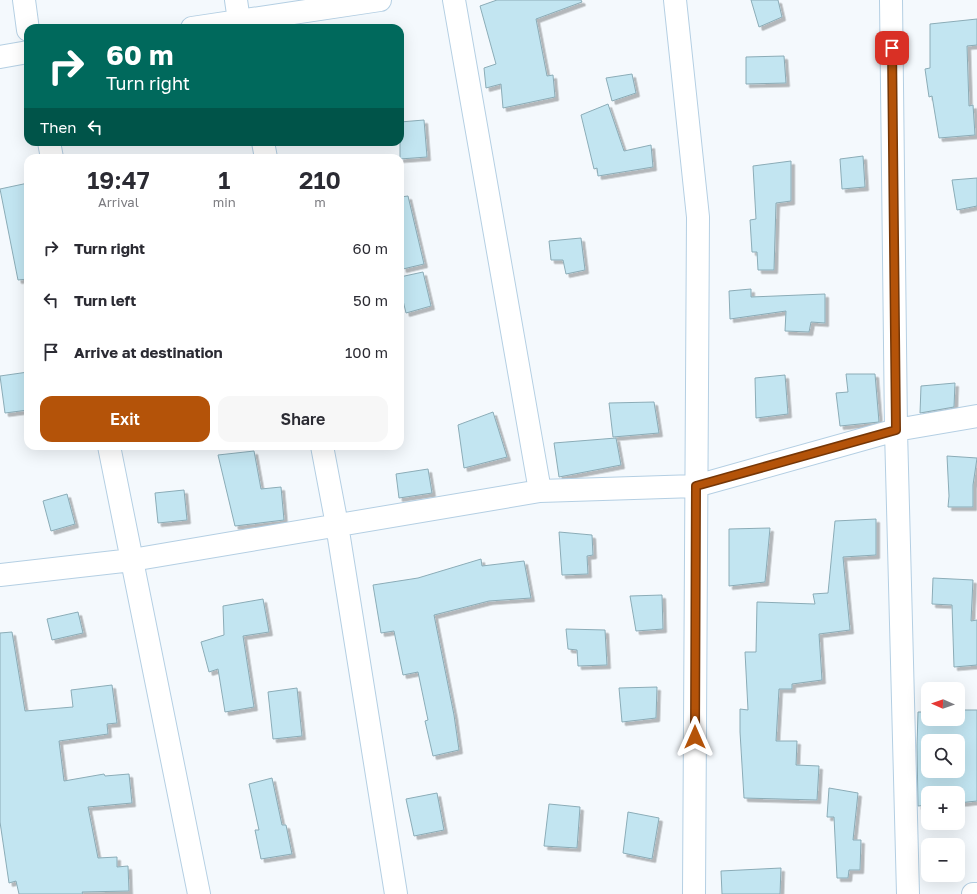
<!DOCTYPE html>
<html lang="en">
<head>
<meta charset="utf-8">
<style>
	body { margin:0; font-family:"Golos Text",sans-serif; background:#f7f7f7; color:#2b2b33; height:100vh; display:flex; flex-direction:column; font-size:15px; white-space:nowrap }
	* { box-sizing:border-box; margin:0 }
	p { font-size:13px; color:#7c7c81 }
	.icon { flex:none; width:22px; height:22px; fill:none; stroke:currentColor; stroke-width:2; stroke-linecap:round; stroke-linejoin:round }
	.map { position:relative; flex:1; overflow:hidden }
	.side { position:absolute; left:24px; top:154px; width:380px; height:296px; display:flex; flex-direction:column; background:#fff; border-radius:12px; box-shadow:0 4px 16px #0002 }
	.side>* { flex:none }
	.guide { position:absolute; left:24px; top:24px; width:380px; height:122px; border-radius:12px; box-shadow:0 4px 16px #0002; background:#00695c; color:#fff; overflow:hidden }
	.needle { width:26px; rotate:272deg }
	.tools { position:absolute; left:921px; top:682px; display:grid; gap:8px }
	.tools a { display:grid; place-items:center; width:44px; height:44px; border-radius:8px; background:#fff; box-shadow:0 4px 16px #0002; font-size:20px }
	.pin { position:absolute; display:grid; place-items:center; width:34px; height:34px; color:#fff; margin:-17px; border-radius:8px; box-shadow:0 2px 6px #0006 }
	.me { position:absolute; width:44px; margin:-22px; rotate:0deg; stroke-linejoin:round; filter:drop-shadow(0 0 3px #0008) }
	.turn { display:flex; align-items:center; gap:14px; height:84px; padding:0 16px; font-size:18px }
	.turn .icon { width:52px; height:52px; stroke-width:2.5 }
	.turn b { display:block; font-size:28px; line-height:34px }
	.then { display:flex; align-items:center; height:38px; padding:0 16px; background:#0003; gap:8px; font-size:15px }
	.eta { display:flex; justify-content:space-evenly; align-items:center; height:68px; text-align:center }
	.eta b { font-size:24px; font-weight:600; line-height:28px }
	.cta { display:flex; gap:8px; margin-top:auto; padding:8px 16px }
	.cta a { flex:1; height:46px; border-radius:12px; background:#b45309; color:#fff; font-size:16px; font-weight:600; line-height:46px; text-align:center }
	.cta a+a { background:#f7f7f7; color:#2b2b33 }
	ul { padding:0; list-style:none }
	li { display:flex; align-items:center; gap:12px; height:52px; padding:0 16px }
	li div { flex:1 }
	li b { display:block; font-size:15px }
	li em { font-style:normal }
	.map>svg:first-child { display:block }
	.building { fill:#c2e5f1; stroke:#8bacb7; fill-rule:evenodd; filter:url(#shadow) }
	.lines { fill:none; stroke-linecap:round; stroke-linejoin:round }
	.minor-casing { stroke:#b4cfe3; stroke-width:24 }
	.minor { stroke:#fff; stroke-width:22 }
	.route-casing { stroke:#753606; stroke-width:10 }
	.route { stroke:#b45309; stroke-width:7 }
</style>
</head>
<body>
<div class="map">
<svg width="977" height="894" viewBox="0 0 977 894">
	<defs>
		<filter id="shadow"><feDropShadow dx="3.5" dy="3.5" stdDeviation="0" flood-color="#0004"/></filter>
	</defs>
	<rect width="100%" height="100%" fill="#f4f9fd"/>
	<!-- building -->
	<path class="building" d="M497,0H581L582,2L536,19L547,76L553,75L555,97L503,108L501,84L486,88L484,68L496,64L480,6Z
		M751,0H778L782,17L759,27Z
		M977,19V45L967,46L969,106L973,105L975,135L939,138L932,96L929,97L925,69L930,68V24Z
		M784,56L786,83L746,84V57Z
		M632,74L636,93L612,101L606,78Z
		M608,104L624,151L651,145L653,167L598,176L597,168L594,169L581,115Z
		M424,120L427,157L400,159V122Z
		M863,156L865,187L842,189L840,159Z
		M791,161V201L776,203L774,270H758L757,252H752L750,220L756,219L753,166Z
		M977,178V206L957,210L952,180Z
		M28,183V279L18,280L0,189Z
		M408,196L424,264L403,269L400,255V197Z
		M581,238L585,270L566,274L563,260H551L549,241Z
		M423,272L431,306L406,313L400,288V277Z
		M751,289V297L825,294V323L811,322L809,332L785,331L786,311L730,319L729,291Z
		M28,372V410L5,413L0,376Z
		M846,374H875L879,422L840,426L836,393L848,392Z
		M785,375L788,414L756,418L755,378Z
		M955,383L954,407L920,413L921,386Z
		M654,402L659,433L613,437L609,403Z
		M493,412L507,457L464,468L458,425Z
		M616,438L621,465L559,477L554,443Z
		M254,451L261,489L281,487L284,520L235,526L218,455Z
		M947,456L977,458L973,485V507H948L949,496Z
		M428,469L432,493L399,498L396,474Z
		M184,490L187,520L158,523L155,493Z
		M67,494L75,524L51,531L43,501Z
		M876,519V555L843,557L850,630L819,634L822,680L792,684V689H779L776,741H797L796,765L819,766L817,800L744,798L740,732V709L748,710L745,652H756L757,602L815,604L813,594L828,593L835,521Z
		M770,528L765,582L729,586V529Z
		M559,532L592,535L593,555L587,556L588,574L562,575Z
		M481,559L482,566L524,561L531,598L489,601L434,615L454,715L459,750L433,756L425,721L428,720L418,672L403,675L394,631L381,633L373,585L418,578Z
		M933,578L973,580L971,621L977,620V665L954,667L952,605L932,604Z
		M662,595L663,629L636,631L630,596Z
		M263,599L269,632L243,636L254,707L225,712L218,669L209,672L201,642L224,635L223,606Z
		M78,612L83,633L52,640L47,619Z
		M566,629L605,630L607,665L578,666L577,650L568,649Z
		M12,632L25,711L73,707L71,690L112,685L117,723L107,724L108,734L59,741L64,781L104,774L105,776L129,774L132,803L88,807L98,858L117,857V867L128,866L129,891L82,892L83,894H19L16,881L9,883L0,822V633Z
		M657,687L656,718L622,722L619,688Z
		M297,688L302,736L273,739L268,692Z
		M958,710H977V801L958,803V793H928V805L918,806L917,746L918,712H928V719H958ZM928,741H958V771H928Z
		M272,778L282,825H286L292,854L261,859L255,830H259L249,784Z
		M829,788L858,793L853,840H861L860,870H849L848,878H837L834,817H827Z
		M437,793L444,830L414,836L406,799Z
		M549,804L580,807L577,848L544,846Z
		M628,812L659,818L652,859L623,853Z
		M781,868L780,894H722L721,871Z"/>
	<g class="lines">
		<!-- minor casing -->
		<g class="minor-casing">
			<path id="minor" d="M24,0L28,30
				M236,0L240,28
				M454,0L540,491
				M675,0L698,217L694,894
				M891,0L896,430L908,894
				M192,28L380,0
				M0,57L28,52
				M49,142L52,158
				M263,142L266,158
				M109,446L199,894
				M322,446L337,525L396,894
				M0,575L132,560L540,491L696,486L896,430L977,416
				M973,894H977"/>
		</g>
		<!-- minor -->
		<use href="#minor" class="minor"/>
	</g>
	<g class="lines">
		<!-- route casing -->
		<g class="route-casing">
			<path id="route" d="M695,737L696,486L896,430L892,48"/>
		</g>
		<!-- route -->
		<use href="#route" class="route"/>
	</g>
</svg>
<div class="tools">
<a><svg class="needle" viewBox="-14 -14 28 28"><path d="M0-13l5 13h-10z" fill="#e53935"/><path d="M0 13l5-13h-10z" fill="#7c7c81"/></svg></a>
<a><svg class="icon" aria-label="search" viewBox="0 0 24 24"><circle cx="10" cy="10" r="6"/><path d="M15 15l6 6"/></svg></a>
<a>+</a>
<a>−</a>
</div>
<div class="pin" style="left:892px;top:48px;background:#d93025"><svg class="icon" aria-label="arrive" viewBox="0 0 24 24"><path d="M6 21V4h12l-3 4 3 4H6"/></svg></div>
<svg class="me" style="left:695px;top:737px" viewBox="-20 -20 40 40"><path d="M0-17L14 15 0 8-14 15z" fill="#b45309" stroke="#fff" stroke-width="4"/></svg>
<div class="guide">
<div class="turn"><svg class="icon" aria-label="right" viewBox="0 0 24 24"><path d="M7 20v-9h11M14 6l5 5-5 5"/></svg><div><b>60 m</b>Turn right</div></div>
<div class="then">Then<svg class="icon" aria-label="left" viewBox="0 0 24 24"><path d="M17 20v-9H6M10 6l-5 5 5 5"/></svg></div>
</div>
<section class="side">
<div class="eta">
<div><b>19:47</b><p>Arrival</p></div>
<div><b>1</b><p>min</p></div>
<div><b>210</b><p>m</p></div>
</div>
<ul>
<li><svg class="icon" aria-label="right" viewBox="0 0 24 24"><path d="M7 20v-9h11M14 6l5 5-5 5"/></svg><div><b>Turn right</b></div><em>60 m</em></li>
<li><svg class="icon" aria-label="left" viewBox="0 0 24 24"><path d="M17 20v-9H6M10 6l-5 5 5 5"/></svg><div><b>Turn left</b></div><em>50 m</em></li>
<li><svg class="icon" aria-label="arrive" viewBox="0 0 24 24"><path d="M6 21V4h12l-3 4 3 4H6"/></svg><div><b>Arrive at destination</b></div><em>100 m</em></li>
</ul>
<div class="cta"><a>Exit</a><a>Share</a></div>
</section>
</div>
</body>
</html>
